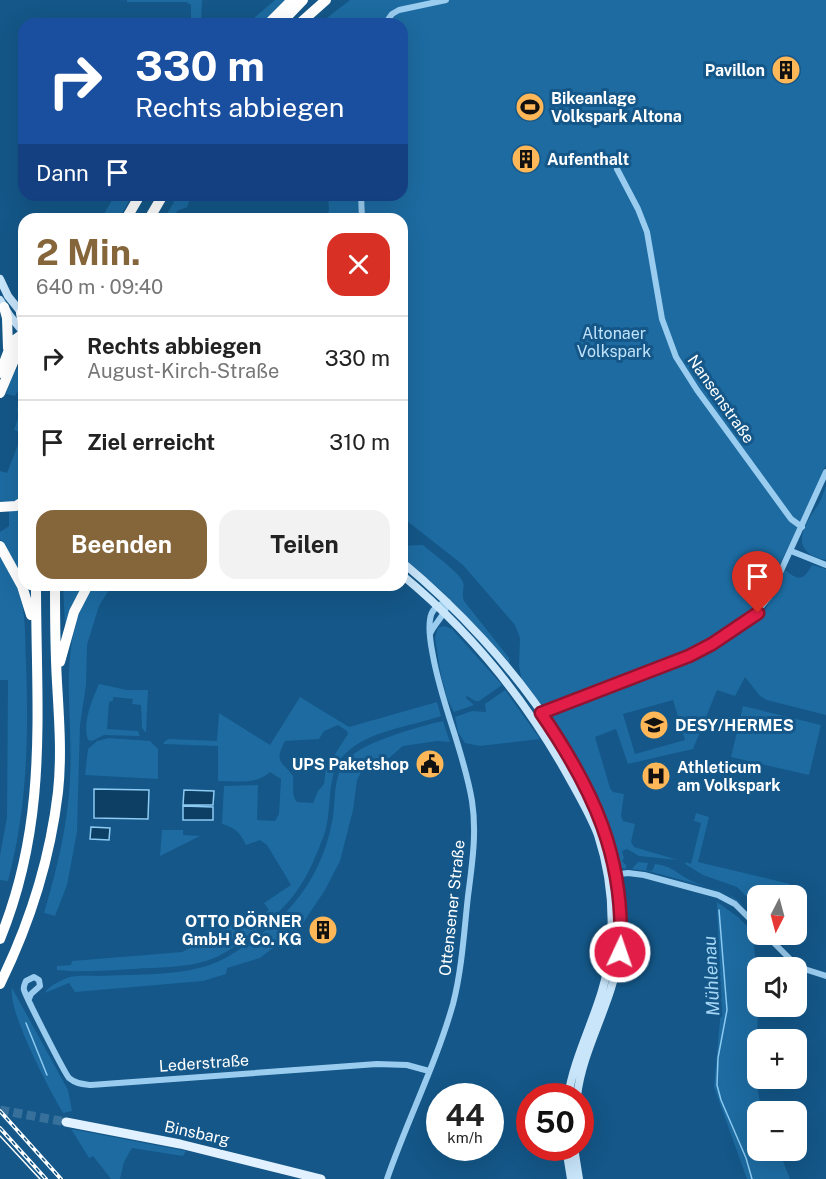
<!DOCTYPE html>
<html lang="de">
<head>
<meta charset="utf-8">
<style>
	body { margin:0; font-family:"Public Sans",sans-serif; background:#f2f2f2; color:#222; height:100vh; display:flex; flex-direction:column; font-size:22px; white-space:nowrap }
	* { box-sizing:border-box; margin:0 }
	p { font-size:20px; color:#767676 }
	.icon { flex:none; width:33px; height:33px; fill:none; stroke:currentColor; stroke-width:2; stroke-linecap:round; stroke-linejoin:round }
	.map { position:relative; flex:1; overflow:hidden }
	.side { position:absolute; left:18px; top:213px; width:390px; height:378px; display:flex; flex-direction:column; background:#fff; border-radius:18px; box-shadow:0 6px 24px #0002 }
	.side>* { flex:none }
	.banner { position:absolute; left:18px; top:18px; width:390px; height:183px; border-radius:18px; box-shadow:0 6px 24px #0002; background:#1a4fa0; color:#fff; overflow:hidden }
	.needle { width:39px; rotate:186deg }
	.fabs { position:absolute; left:747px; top:885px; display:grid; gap:12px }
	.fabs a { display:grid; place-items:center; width:60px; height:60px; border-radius:12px; background:#fff; box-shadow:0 6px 24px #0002; font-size:30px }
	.speed { position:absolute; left:426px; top:1083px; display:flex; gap:12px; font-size:30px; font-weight:700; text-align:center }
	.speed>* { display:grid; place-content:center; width:78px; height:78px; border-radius:50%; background:#fff; box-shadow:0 6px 24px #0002; line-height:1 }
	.speed small { font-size:15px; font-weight:400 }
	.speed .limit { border:9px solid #d22; background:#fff; color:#111 }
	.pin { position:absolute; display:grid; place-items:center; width:51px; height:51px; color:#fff; margin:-62px -26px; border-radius:50% 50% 50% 0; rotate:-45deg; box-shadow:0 0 6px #0007 }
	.pin .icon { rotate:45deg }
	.me { position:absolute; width:66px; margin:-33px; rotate:3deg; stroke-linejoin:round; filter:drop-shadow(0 0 4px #0008) }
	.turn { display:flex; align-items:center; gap:21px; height:126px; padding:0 18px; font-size:27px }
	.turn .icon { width:78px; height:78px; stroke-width:2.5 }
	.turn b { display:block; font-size:42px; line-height:51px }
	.then { display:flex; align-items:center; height:57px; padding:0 18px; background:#0003; gap:12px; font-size:22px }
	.round { display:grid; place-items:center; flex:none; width:63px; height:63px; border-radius:18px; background:#f2f2f2 }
	.overview { display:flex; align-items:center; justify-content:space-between; height:102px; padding:0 18px }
	h1 { font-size:36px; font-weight:700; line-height:45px; color:#85653a }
	.action { display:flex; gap:12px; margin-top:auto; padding:12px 18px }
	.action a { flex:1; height:69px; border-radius:18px; background:#85653a; color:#fff; font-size:24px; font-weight:700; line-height:69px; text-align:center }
	.action a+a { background:#f2f2f2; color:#222 }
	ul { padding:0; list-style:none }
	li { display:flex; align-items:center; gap:18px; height:84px; padding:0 18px; border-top:2px solid #e0e0e0 }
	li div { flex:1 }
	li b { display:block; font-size:22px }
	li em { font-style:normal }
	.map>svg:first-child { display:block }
	.green { fill:#1d6ba1; fill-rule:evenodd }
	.water { fill:#0d3f64; stroke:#8ccaf2; stroke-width:1.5 }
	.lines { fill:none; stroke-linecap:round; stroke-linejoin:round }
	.stream { stroke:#8ccaf2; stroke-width:1.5 }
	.primary-tunnel { stroke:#37709a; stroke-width:9; stroke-dasharray:9 4.5; stroke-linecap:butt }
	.minor { stroke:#9accef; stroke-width:6 }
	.secondary { stroke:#c8e5fa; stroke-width:8 }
	.primary { stroke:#e2f1ff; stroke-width:9 }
	.motorway { stroke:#fff; stroke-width:10 }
	.tram { stroke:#fff; stroke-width:1.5 }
	.rail-casing { stroke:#fff; stroke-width:4 }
	.rail { stroke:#145788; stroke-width:1.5; stroke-dasharray:4.5; stroke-linecap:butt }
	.route-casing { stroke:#92132f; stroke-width:15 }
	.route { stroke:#e11d48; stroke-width:10 }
	.labels { text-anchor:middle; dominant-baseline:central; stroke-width:6; stroke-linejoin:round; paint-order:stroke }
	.poi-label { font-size:16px; font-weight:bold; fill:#fff; stroke:#145788; text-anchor:start }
	.park-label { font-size:16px; fill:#c0e3fb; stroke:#145788 }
	.street-label { font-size:16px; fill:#fff; stroke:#145788 }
	.water-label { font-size:18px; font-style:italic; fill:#a6d6f6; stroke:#145788 }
</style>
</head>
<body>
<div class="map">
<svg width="826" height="1179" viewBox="0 0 826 1179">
	<rect width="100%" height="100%" fill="#145788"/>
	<!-- green -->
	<path class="green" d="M127,0H202L201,23L205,24H191V5L186,2H127Z
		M275,0H285L261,24H247Z
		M350,0H826V465L809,505L776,572L770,576L762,597L764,599C730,649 611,684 553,705L545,706L538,703L522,681L519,666L520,638L515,625L463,565L402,517V219H327L329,209L328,195H402V24H319Z
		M115,195H132L119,219H101Z
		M178,195H192L187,207L177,211L173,219H164Z
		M24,362V380L15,396L6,394L13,373Z
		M22,396L24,398V498L20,501L0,504V471L7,473L19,442V432L14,430L19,415L17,410Z
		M826,486V560C822,559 817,558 813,556C791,545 807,521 816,508C821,502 823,493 826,486Z
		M21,508H24V580L0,539V532L9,526V511Z
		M419,545H423C431,552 460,573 463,582C465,588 461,594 464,601L509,658L510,663L444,593L402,558V546Z
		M0,553C8,568 17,582 21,599C26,619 25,642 26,663C29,736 27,810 8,881L0,880V856L7,817L8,680H0Z
		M812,565L826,569V715L767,700L760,696L745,677L735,696L717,690L693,749L628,764L616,729L595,737L610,788L613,792L624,794L621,816L623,821L635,824L631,842L634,847L678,860L639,856L627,849L622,851L624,858L622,861L626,865V869L622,868L618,864L605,822L594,798L552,723L553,714L565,707L630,683L691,658L739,630L765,610L785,570C799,581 803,581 812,565ZM673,700L685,740L635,754L623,714Z
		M63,585H84L65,625Z
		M94,585H112L99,606L87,645L86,685L80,725L77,832L67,885L55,916L44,913C57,869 68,825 70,778C74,714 55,641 94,585Z
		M444,626L452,629L502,685L479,701H475L467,696L466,698L474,705L454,712L447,698L441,675L435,638L438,628Z
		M99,684L127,690H148L146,733L142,728L141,705L132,704L133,699L113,697V701L109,702L107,729L138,731L140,736L104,735L92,741L88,740C82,723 92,700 99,684Z
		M505,690L540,739L480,746L465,743L458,732L455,717L472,711L486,712L485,704Z
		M300,697L349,727L437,702L441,716C410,727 369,730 345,754C325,774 333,806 325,832C307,882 293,905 249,936C236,946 222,956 206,961C183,968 158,967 134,969C108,970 82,973 57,970V966L71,965L72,961L182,952L215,935L253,911L258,918L269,910L264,903L291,885L267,845L260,840L246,845C240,833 236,828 222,824L224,786L258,785L257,820L275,821L279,814L281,779L270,772C256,785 236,781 218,781V746L163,744L165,741L169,739L217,741L219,713L270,745ZM338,725L347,731L348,734L326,768L324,784L318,791L313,803L297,802C291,795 294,785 293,776C281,760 274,763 285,741L319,739L324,731Z
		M743,706L821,725L809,775L731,757Z
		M443,721L450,742L437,741L403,746L389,758L365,765L357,780L353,810L340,861L325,890L301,926L260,958L227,968L226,974L203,981L75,992L69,983L45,993C48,986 60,981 67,978C75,975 90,976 99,976C133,974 170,976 203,967C225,961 243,947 262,933C300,906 326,863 333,816C336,797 333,775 347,760C364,741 418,727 443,721Z
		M109,738L150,741L158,749V779L85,775L88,749L97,741Z
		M696,813L709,817L698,862L790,884V895L758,896L757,907L737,887L703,875L685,864L686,862L691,864L701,823L694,821Z
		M162,830H183V835L200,836L160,856Z
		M638,862L648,863L646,870L652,871L655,864C676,867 677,875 694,882C713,890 730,890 744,907L729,895L719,890L648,871L632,869Z
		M717,902L738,917L753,932L757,982L758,1006L760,1007L758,1013C757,1044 752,1082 763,1111L758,1112V1150L779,1151L790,1179H747L714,1087L721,1009Z
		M12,988L68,1090L72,1111L63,1113C49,1089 8,1012 12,988Z
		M71,1129L186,1151L183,1156L132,1148L124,1162L120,1179H111L93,1156L89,1158Z"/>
	<!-- water -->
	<path class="water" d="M94,789L149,790L148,819L94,818Z
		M184,790L214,791L213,805H183Z
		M183,806L213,807V820H183Z
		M91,827L110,828L109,840L90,839Z"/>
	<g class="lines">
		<!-- stream -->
		<path class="stream" d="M719,910L727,1010L718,1058L717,1085L721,1100L746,1158L752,1179
			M26,1023L47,1075"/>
		<!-- primary-tunnel -->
		<path class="primary-tunnel" d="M0,1110L66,1122"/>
		<!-- minor -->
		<path class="minor" d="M385,24L392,14L399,10L446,0
			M617,169L638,209L647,232L662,319L676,357L697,390L791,519L802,527
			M361,195L362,219
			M402,488V495
			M791,551L826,565
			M533,718L543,711L689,656L712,644L753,617L769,597L826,472
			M611,875L628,873L644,875L718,895L735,904L758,927
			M765,934L798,967L826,976
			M29,999L31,994L40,986L39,980L34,977L26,981C25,984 23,986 24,990C27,999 64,1072 69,1078C76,1084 83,1084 91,1085L377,1064L407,1065L429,1071
			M387,1179C407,1121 436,1064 453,1004C462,969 464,932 468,896C472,865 477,833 472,801C464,752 442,706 433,656C431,645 428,632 430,620C431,610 438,604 448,602C446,615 435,622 430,634"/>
		<!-- secondary -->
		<path class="secondary" d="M0,279L8,296L24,316
			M0,300L10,316L24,333
			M402,562C507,649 638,807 619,953C613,1003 583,1046 577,1096
			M402,575C469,630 525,699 567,774C578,794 590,814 598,835C610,872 614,914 610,952C605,1003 576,1047 568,1096
			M566,1148L571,1179
			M574,1148L579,1179"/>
		<!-- primary -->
		<path class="primary" d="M66,1122L180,1144L321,1179"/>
		<!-- motorway -->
		<path class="motorway" d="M268,24L292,0
			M280,24L303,0
			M299,24L326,0
			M126,219L140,195
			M149,219L163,195
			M4,307L7,318L8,348
			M21,313L24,329
			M0,373L12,342L24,333
			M0,393L23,339L24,330
			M0,507L16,506L24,501
			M0,546L22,586L31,615
			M60,662L74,612L88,585
			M0,939C49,819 36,711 36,585
			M0,984C30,923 50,860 58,792C62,755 59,718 57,682C55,649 55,617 55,585"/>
		<!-- tram -->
		<path class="tram" d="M0,1136L40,1179"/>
		<!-- rail casing -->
		<g class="rail-casing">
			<path id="rail" d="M0,1111L61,1179
				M0,1128L46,1179"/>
		</g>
		<!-- rail -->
		<use href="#rail" class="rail"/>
	</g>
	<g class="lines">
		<!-- route casing -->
		<g class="route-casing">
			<path id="route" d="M620,952C626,858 593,789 541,713L689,656L712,644L758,613"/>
		</g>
		<!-- route -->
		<use href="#route" class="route"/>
	</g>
	<!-- icons -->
	<defs>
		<g id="building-disc" transform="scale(1.5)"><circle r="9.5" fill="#ffb758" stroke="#145788"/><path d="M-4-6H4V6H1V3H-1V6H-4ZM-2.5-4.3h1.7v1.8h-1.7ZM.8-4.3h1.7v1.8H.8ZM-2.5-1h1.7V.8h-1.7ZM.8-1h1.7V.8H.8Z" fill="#111"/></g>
		<g id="stadium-disc" transform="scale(1.5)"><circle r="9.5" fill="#ffb758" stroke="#145788"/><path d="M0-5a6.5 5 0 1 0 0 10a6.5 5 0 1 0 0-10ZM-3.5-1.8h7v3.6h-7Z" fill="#111"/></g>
		<g id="university-disc" transform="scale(1.5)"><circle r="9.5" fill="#ffb758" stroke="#145788"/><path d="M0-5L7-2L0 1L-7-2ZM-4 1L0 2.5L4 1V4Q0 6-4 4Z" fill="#111"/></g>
		<g id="civic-disc" transform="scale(1.5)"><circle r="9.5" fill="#ffb758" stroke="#145788"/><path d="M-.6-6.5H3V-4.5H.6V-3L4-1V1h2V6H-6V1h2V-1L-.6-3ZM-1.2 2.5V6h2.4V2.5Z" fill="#111"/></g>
		<g id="hospital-disc" transform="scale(1.5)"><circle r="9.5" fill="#ffb758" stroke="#145788"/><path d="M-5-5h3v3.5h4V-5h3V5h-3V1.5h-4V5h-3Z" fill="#111"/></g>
	</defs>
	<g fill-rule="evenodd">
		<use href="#building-disc" x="786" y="70"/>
		<use href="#stadium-disc" x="530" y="107"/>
		<use href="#building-disc" x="526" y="159"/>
		<use href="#university-disc" x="654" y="725"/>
		<use href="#civic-disc" x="430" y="764"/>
		<use href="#hospital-disc" x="656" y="776"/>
		<use href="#building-disc" x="323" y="930"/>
	</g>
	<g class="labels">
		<!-- poi labels -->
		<g class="poi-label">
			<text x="765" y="70" text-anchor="end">Pavillon</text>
			<text x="551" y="98">Bikeanlage<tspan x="551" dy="18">Volkspark Altona</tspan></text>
			<text x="547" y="159">Aufenthalt</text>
			<text x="675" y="725">DESY/HERMES</text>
			<text x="409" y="764" text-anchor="end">UPS Paketshop</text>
			<text x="677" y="767">Athleticum<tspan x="677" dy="18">am Volkspark</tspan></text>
			<text x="302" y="921" text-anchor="end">OTTO DÖRNER<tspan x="302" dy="18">GmbH &amp; Co. KG</tspan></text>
		</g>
		<!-- park labels -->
		<g class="park-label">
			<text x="614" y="333">Altonaer<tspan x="614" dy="18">Volkspark</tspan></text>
		</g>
		<!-- street labels -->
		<g class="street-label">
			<text transform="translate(721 399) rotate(55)">Nansenstraße</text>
			<text transform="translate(452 908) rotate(-84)">Ottensener Straße</text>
			<text transform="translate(204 1063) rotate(-4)">Lederstraße</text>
			<text transform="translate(197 1133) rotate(12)">Binsbarg</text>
		</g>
		<!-- water labels -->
		<g class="water-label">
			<text transform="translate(711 976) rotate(-93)">Mühlenau</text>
		</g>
	</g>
</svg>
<div class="fabs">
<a><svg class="needle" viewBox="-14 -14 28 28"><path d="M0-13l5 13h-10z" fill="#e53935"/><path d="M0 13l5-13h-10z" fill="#767676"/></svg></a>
<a><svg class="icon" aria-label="sound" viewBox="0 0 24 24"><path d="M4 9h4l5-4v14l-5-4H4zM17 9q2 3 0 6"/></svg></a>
<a>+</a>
<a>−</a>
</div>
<div class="speed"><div>44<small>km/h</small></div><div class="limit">50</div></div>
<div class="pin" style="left:758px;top:613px;background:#d93025"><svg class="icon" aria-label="arrive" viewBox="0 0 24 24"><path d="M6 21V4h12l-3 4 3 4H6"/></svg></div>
<svg class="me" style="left:620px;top:952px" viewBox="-20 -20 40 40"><circle r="17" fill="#e11d48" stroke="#fff" stroke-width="3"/><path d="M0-11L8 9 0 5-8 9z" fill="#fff"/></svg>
<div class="banner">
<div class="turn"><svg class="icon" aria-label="right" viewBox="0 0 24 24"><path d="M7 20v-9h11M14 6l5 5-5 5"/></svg><div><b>330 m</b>Rechts abbiegen</div></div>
<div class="then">Dann<svg class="icon" aria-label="arrive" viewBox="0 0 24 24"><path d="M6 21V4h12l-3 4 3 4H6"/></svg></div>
</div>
<section class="side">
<div class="overview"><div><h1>2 Min.</h1><p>640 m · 09:40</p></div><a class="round" style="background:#d93025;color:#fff"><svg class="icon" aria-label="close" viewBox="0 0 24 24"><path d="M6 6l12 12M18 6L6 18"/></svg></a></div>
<ul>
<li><svg class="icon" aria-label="right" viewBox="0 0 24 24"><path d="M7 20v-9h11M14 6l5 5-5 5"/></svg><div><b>Rechts abbiegen</b><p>August-Kirch-Straße</p></div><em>330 m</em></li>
<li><svg class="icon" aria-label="arrive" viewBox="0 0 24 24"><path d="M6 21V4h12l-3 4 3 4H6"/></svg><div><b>Ziel erreicht</b></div><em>310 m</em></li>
</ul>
<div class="action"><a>Beenden</a><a>Teilen</a></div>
</section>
</div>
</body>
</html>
